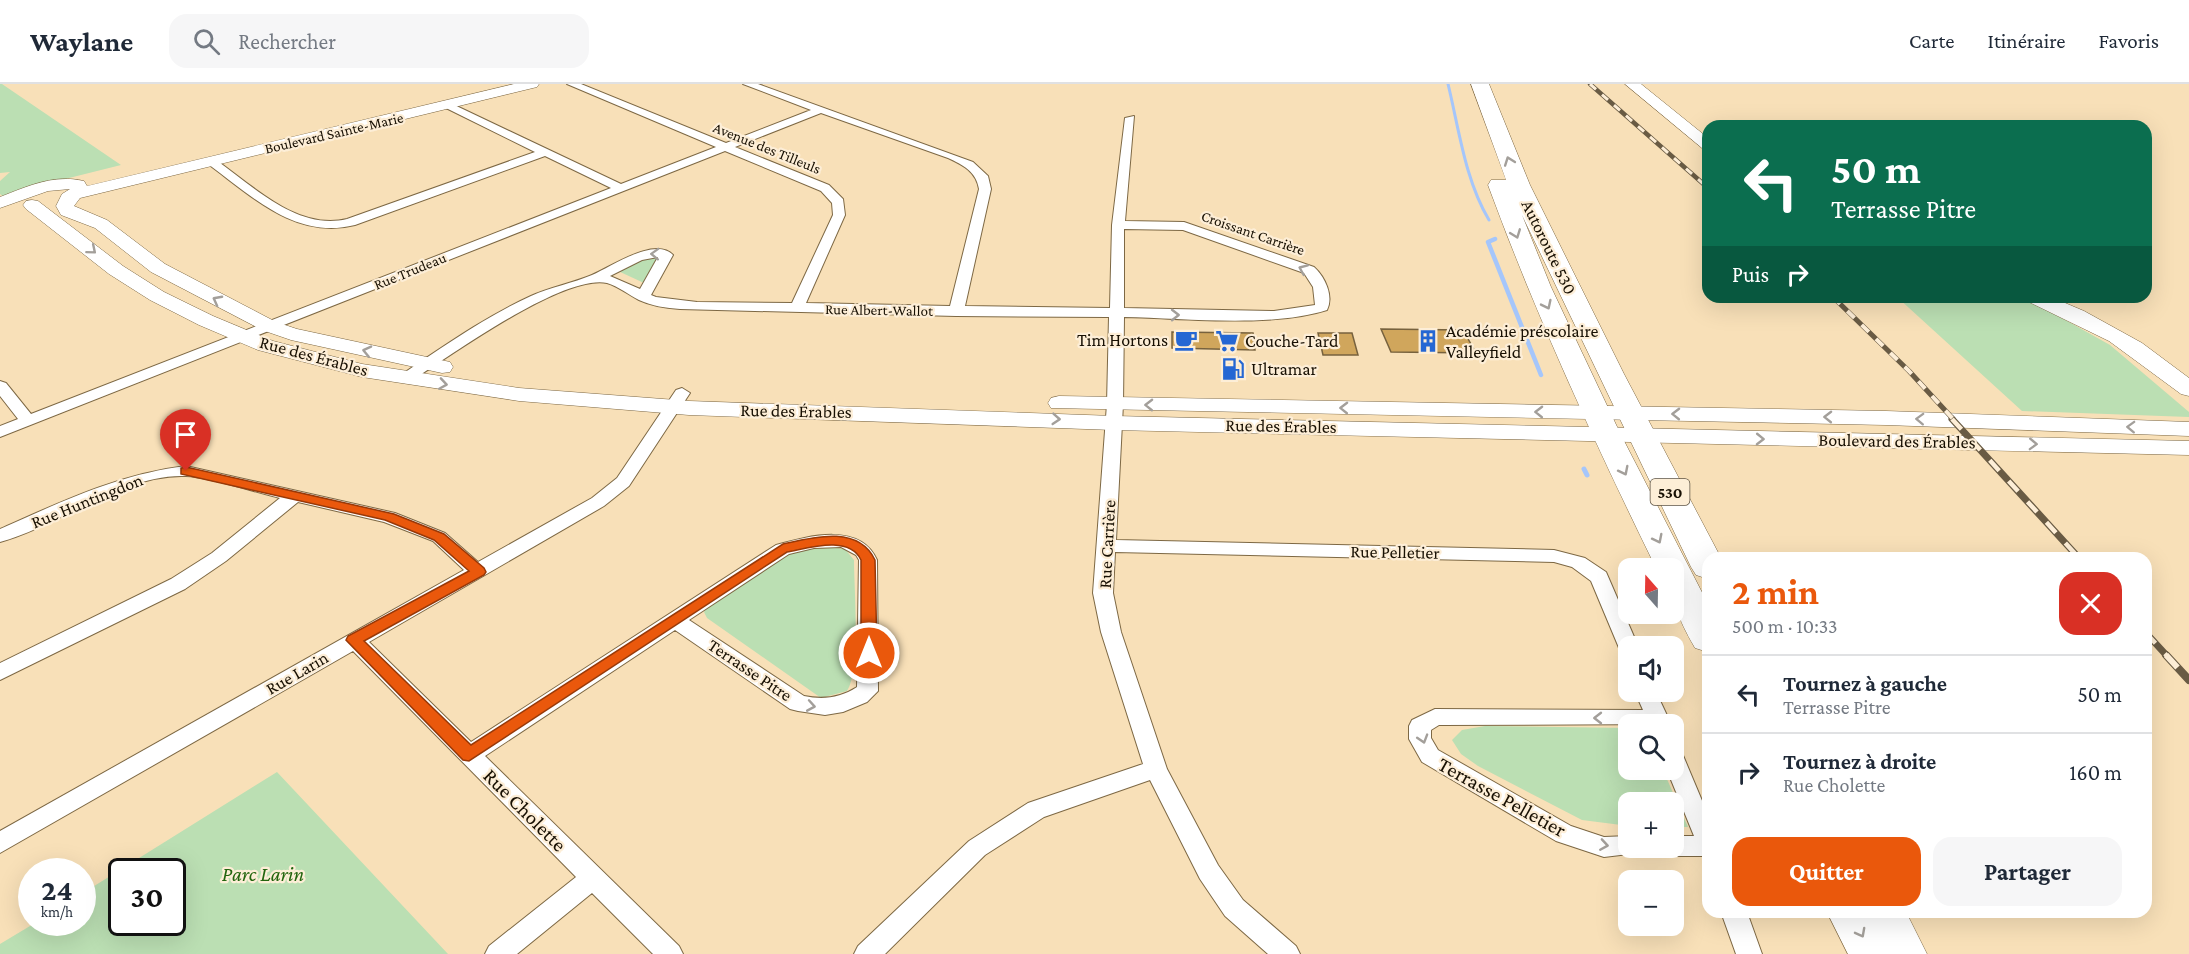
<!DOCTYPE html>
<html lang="fr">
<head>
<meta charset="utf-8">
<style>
	body { margin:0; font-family:"Crimson Pro",serif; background:#f6f6f7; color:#1f2937; height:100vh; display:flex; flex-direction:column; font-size:22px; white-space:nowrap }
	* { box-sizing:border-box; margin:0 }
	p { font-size:20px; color:#747a83 }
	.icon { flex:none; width:33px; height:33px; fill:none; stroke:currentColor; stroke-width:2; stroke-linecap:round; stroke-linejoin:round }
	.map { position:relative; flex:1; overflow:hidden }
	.side { position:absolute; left:1702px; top:468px; width:450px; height:366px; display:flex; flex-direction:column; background:#fff; border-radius:18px; box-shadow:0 6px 24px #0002 }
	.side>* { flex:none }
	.guide { position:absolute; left:1702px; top:36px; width:450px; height:183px; border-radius:18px; box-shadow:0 6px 24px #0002; background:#0b6e4f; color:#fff; overflow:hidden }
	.needle { width:39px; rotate:340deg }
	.tools { position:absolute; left:1618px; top:474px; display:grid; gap:12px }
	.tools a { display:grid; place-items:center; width:66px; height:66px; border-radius:12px; background:#fff; box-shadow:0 6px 24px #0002; font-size:30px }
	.speed { position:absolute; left:18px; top:774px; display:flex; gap:12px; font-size:30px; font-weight:700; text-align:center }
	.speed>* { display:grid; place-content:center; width:78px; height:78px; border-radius:50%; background:#fff; box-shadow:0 6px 24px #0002; line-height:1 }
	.speed small { font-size:15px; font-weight:400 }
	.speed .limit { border:3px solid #111; border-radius:9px; background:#fff; color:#111 }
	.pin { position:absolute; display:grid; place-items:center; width:51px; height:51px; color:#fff; margin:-62px -26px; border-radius:50% 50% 50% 0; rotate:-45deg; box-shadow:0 0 6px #0007 }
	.pin .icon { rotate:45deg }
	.me { position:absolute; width:66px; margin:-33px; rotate:0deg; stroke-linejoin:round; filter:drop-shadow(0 0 4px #0008) }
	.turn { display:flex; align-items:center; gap:21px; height:126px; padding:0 30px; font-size:27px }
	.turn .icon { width:78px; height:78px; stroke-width:2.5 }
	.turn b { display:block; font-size:42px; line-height:51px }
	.then { display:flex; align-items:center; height:57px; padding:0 30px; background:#0003; gap:12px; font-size:22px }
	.round { display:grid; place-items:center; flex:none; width:63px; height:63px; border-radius:18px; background:#f6f6f7 }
	.overview { display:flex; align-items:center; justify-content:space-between; height:102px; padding:0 30px }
	h1 { font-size:36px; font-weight:700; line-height:45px; color:#ea580c }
	.cta { display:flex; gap:12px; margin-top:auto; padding:12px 30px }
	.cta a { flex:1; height:69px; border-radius:18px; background:#ea580c; color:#fff; font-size:24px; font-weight:700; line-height:69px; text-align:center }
	.cta a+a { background:#f6f6f7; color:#1f2937 }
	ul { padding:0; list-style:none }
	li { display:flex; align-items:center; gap:18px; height:78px; padding:0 30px; border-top:2px solid #e0e1e3 }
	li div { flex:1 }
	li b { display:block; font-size:22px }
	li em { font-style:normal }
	header { display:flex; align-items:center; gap:36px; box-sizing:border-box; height:84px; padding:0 30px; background:#fff; border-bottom:2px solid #e0e1e3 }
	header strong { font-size:28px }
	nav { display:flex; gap:33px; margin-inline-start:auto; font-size:21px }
	.search { width:420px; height:54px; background:#f6f6f7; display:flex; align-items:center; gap:15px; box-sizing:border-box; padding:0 21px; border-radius:18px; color:#747a83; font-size:22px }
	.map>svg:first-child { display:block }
	.green { fill:#bbdfb3; fill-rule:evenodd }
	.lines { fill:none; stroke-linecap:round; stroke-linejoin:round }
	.stream-far2 { stroke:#a5c6fb; stroke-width:3 }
	.stream-far1 { stroke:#a5c6fb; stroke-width:4.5 }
	.stream { stroke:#a5c6fb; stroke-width:5 }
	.building { fill:#d0a65c; stroke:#77623e; stroke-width:1.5 }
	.street-casing { stroke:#7d6844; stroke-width:2 }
	.secondary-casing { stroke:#7d6844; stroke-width:1 }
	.highway-casing { stroke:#7d6844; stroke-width:1 }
	.street { fill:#fff; fill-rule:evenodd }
	.secondary { fill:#fff; fill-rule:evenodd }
	.highway { fill:#fff; fill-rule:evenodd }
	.rail-far3-casing { stroke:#695b44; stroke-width:4.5 }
	.rail-far2-casing { stroke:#695b44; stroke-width:5 }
	.rail-far1-casing { stroke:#695b44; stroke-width:7 }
	.rail-casing { stroke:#695b44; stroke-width:8 }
	.rail-far3 { stroke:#fdeed7; stroke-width:3; stroke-dasharray:8; stroke-linecap:butt }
	.rail-far2 { stroke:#fdeed7; stroke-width:4; stroke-dasharray:10; stroke-linecap:butt }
	.rail-far1 { stroke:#fdeed7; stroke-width:4.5; stroke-dasharray:14; stroke-linecap:butt }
	.rail { stroke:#fdeed7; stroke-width:6; stroke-dasharray:17; stroke-linecap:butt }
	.oneway { stroke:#a39f9a }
	.route { fill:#ea580c; stroke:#983908; stroke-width:1.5 }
	.labels { text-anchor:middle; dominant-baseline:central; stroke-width:4.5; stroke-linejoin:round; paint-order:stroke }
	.far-street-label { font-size:15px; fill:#181003; stroke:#fdeed7 }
	.shield { fill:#fdeed7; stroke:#5d5343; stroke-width:1.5 }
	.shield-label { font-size:16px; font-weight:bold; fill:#181003 }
	.street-label { font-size:18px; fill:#181003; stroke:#fdeed7 }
	.poi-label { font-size:18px; fill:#181003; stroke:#fdeed7; text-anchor:start }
	.near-street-label { font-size:21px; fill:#181003; stroke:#fdeed7 }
	.near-park-label { font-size:21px; font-style:italic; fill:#22650e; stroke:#fdeed7 }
</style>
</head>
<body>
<header>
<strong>Waylane</strong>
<div class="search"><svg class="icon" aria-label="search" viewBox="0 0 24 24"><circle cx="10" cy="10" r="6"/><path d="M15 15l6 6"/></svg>Rechercher</div>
<nav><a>Carte</a><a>Itinéraire</a><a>Favoris</a></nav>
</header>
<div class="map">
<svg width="2189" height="870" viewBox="0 0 2189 870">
	<rect width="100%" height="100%" fill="#f8e0b8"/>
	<!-- green -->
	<path class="green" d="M0,0H2L121,81L45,100L5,114L0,110V97L10,88L0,89Z
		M654,173L658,178L644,199L618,187L640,174Z
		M1897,213H2014L2044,224L2110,261L2189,328V333L2022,327Z
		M824,462L845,465L854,476C854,505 861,586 847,607L821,614L707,534L704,528L707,523L782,471Z
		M1485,642L1629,644V686H1663L1688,743H1674V718H1629V742L1582,736L1478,682L1461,670L1452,656L1462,646Z
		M277,688L448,870H0V860L35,839L82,838L83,809ZM122,788H172V838H122Z"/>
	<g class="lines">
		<!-- stream-far2 -->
		<path class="stream-far2" d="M1448,0C1459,45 1465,96 1489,136"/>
		<!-- stream-far1 -->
		<path class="stream-far1" d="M1495,155L1488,158L1541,291"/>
		<!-- stream -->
		<path class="stream" d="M1584,385L1587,391"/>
	</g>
	<!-- building -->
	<path class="building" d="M1381,245L1463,246L1476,269L1391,268Z
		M1172,248L1253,249L1255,266L1172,264Z
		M1318,249H1352L1358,271H1323Z"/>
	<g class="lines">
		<!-- street casing -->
		<g class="street-casing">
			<path id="street" d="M567,0H581L726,59L811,26L743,0H758L973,78L988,92L991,105L965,222L1110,224L1112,141L1125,34L1134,32L1125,137L1184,138L1314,183C1325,193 1334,212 1327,226C1271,244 1184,234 1124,233L1123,320L1116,456L1554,466L1585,474L1606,488L1638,562H1629V573L1622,571L1591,497L1572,483L1554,478L1115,468L1113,509L1121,548L1167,685L1218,781L1243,816L1296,862L1300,870H1268L1225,832L1200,795L1150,696L1044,733L985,771L885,870H854L858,862L969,757L1028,719L1143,680L1101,548L1093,509L1107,320L1109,233L956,232L680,225C666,224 652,222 639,216C629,211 618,202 607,199C563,190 450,272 411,297H401L398,294L401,291C443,263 485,233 531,212C551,203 573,199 592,191C611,183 655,152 673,171L651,211L656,213L697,218L792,219L833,131L832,119L821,107L725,67L0,353V342L18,335L0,312V297L6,299L31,330L611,104L545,72L355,141C296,156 253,113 208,80V76H216C253,102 297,147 347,135L535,68L444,23L443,21L448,18L621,100L716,63ZM821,29L948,74C963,81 976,87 979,105L950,222L806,219L845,131L843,115L829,101L735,63ZM1124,145L1183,146L1304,189L1313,203L1315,221L1274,227L1124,224ZM658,173L640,205L610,192L642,176Z
				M682,304L690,309L629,402L604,422L369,558L471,658L776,461C809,452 860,438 877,476L878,607L867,618L843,628L825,631L798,627L790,625L675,546L485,672L679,862L683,870H653L592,809L517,870H485L489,862L576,793L353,567L0,769V747L464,486L433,457L384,438L298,418L226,477L185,505L0,596V579L171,495L212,469L280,414C254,408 211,393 186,392C124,389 57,443 0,458V445C61,418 119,390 186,382L395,429L445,449L478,478L592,414L617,394L676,306ZM841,463L856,471L859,476L857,603C840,614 823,616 804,612L689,536L789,470L814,464Z
				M1635,608H1656L1671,640L1439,641L1431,646V654L1438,666L1571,742L1604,753L1629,752V764H1640L1637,769L1604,773L1556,757L1422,678L1409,655V642L1412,636L1435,625L1643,626Z
				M1674,666L1682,669L1708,731V772H1674L1666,769L1663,764H1674V752H1694L1667,686H1674Z
				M1721,828H1747L1762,870H1736Z"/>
		</g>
		<!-- secondary casing -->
		<g class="secondary-casing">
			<path id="secondary" d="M514,0H539L537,3L80,114L74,122L107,136L165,180L276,238L297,245L450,278L453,283L450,288L442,289L291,256L262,246L151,188L95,144L61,131L56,122L62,110L70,105L48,107L0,124V113C28,102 54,90 84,97L87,102Z
				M1625,0H1641L1708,54V66L1702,64Z
				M32,116L38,117L123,182L164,208L213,232L273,257L362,280L519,304L689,317L1114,332L2189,357V371L1114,346L689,331L519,317L362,293L258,266L199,241L150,216L109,190L26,125L23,121L26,117Z
				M2024,213H2051L2084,227L2142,259L2189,294V312L2181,310L2109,257L2027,217Z
				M1059,312L1886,327L2189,338V352L1886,341L1051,324L1048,319L1051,314Z"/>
		</g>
		<!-- highway casing -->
		<g class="highway-casing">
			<path id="highway" d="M1471,0H1489L1530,101L1624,290L1721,474H1708V495L1696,491L1691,483L1522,131L1551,203L1620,349L1708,520V568L1695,564C1676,531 1674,522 1674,484H1656C1594,357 1537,234 1488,101L1491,96H1506Z
				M1827,828H1906L1927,870H1848Z"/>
		</g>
		<!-- street -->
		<use href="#street" class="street"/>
		<!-- secondary -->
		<use href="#secondary" class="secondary"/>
		<!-- highway -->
		<use href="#highway" class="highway"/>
		<!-- rail-far3 casing -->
		<g class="rail-far3-casing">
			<path id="rail-far3" d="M1590,0L1708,104"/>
		</g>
		<!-- rail-far2 casing -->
		<g class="rail-far2-casing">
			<path id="rail-far2" d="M1833,213L1909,287L1954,336"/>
		</g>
		<!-- rail-far1 casing -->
		<g class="rail-far1-casing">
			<path id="rail-far1" d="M1952,335L2079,474
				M2146,549L2168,573"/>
		</g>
		<!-- rail casing -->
		<g class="rail-casing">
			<path id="rail" d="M2166,571L2189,596"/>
		</g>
		<!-- rail-far3 -->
		<use href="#rail-far3" class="rail-far3"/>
		<!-- rail-far2 -->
		<use href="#rail-far2" class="rail-far2"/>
		<!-- rail-far1 -->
		<use href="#rail-far1" class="rail-far1"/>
		<!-- rail -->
		<use href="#rail" class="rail"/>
	</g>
	<!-- one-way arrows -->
	<defs><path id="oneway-chevron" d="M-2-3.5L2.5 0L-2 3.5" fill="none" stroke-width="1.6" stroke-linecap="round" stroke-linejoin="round" transform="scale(1.5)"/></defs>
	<g class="oneway">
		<use href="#oneway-chevron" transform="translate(1509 77) rotate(-110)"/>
		<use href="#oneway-chevron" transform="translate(1516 150) rotate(69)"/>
		<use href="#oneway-chevron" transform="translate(92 166) rotate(40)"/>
		<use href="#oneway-chevron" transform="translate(655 170) rotate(-178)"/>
		<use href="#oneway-chevron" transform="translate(1303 185) rotate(-157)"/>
		<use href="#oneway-chevron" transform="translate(217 216) rotate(-152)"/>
		<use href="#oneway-chevron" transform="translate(1547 221) rotate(64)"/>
		<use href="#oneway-chevron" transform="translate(1175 231)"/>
		<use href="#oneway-chevron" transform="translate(367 267) rotate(-167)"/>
		<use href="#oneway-chevron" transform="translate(443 300) rotate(9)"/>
		<use href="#oneway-chevron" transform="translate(1149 321) rotate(-179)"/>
		<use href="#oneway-chevron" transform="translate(1344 324) rotate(-179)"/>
		<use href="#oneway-chevron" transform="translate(1539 328) rotate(-179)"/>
		<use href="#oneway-chevron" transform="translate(1676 330) rotate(-179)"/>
		<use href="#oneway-chevron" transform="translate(1828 333) rotate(-179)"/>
		<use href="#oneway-chevron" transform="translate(1056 335) rotate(4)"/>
		<use href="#oneway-chevron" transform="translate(1920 335) rotate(-178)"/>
		<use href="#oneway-chevron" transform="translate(2131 343) rotate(-178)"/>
		<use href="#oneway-chevron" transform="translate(1760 355) rotate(1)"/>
		<use href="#oneway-chevron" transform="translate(2033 360) rotate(2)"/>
		<use href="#oneway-chevron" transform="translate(1624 387) rotate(63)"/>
		<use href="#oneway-chevron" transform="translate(1658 455) rotate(63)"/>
		<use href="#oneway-chevron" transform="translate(811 622) rotate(10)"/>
		<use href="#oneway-chevron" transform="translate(1598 634) rotate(-180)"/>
		<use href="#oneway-chevron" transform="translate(1423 655) rotate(73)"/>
		<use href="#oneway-chevron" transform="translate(1604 761) rotate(9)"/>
		<use href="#oneway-chevron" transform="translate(1861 849) rotate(62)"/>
	</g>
	<!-- route -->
	<path class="route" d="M186,383L394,430L444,450L484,484L486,488L484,491L364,557L471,661L783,460C814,453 858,441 875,476L877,569L869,575L861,569V476C849,451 809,464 787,468L469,677L463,676L346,556L348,552L469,487L434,456L385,436L181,390V384Z"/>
	<!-- icons -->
	<defs>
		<g id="cafe-bare" transform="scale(1.8)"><path d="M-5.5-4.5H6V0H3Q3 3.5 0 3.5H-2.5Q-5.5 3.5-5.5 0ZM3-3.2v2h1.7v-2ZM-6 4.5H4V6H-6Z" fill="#2567d3" stroke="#fdeed7" stroke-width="2.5" paint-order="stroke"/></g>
		<g id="supermarket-bare" transform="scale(1.8)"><path d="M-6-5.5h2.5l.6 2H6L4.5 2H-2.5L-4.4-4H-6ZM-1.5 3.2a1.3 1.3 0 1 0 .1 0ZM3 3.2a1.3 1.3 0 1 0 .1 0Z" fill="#2567d3" stroke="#fdeed7" stroke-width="2.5" paint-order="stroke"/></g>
		<g id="building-bare" transform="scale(1.8)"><path d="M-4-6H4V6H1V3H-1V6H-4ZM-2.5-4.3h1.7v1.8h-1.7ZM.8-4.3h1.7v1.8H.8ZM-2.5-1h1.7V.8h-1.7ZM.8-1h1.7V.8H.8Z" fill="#2567d3" stroke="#fdeed7" stroke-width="2.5" paint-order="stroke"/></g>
		<g id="fuel-bare" transform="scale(1.8)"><path d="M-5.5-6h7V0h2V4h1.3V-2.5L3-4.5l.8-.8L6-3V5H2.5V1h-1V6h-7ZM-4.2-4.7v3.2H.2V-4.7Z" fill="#2567d3" stroke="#fdeed7" stroke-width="2.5" paint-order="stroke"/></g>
	</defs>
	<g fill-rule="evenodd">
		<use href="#cafe-bare" x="1186" y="256"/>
		<use href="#supermarket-bare" x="1227" y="257"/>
		<use href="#building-bare" x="1428" y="257"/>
		<use href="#fuel-bare" x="1233" y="285"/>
	</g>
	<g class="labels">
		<!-- far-street labels -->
		<g class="far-street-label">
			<text transform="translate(334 49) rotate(-13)">Boulevard Sainte-Marie</text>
			<text transform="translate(767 64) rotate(22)">Avenue des Tilleuls</text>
			<text transform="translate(1253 149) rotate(19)">Croissant Carrière</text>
			<text transform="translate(410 187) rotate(-22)">Rue Trudeau</text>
			<text transform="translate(879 226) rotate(1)">Rue Albert-Wallot</text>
		</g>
		<!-- shield labels -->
		<rect class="shield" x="1650.5" y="395" width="39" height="26" rx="4.5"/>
		<g class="shield-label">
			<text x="1670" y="408">530</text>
		</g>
		<!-- street labels -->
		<g class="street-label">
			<text transform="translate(1549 163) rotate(64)">Autoroute 530</text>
			<text transform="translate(314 272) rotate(15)">Rue des Érables</text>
			<text transform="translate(796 327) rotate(1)">Rue des Érables</text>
			<text transform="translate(1281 342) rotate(1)">Rue des Érables</text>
			<text transform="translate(1897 357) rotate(1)">Boulevard des Érables</text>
			<text transform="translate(87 417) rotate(-22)">Rue Huntingdon</text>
			<text transform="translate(1107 460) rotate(-87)">Rue Carrière</text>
			<text transform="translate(1395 468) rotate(1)">Rue Pelletier</text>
			<text transform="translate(750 586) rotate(34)">Terrasse Pitre</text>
			<text transform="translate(297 589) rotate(-30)">Rue Larin</text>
		</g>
		<!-- poi labels -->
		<g class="poi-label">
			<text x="1446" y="247">Académie préscolaire<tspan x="1446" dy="21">Valleyfield</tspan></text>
			<text x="1168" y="256" text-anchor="end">Tim Hortons</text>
			<text x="1245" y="257">Couche-Tard</text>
			<text x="1251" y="285">Ultramar</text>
		</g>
		<!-- near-street labels -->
		<g class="near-street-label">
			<text transform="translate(1502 713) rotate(29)">Terrasse Pelletier</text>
			<text transform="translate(525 726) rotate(45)">Rue Cholette</text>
		</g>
		<!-- near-park labels -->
		<g class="near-park-label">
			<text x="263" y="790">Parc Larin</text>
		</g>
	</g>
</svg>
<div class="tools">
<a><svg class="needle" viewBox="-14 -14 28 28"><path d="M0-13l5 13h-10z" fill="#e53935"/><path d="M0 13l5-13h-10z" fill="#747a83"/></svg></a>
<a><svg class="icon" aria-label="sound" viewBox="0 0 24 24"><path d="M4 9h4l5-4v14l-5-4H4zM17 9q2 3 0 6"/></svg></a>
<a><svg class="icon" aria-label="search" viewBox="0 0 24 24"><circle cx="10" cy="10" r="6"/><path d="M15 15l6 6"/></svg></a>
<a>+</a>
<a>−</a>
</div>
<div class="speed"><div>24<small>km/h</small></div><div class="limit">30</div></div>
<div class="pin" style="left:186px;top:387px;background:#d93025"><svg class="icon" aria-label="arrive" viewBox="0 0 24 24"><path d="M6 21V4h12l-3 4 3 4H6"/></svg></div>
<svg class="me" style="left:869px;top:569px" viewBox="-20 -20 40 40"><circle r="17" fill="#ea580c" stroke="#fff" stroke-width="3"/><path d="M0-11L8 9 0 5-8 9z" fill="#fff"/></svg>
<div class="guide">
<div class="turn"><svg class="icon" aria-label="left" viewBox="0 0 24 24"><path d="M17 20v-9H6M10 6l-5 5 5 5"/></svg><div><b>50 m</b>Terrasse Pitre</div></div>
<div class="then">Puis<svg class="icon" aria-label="right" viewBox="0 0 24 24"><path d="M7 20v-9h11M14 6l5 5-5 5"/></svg></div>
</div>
<section class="side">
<div class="overview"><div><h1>2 min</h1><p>500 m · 10:33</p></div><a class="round" style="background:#d93025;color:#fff"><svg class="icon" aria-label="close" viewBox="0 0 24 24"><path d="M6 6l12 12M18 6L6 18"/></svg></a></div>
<ul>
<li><svg class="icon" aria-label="left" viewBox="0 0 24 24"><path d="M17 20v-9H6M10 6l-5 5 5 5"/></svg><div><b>Tournez à gauche</b><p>Terrasse Pitre</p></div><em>50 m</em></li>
<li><svg class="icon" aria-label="right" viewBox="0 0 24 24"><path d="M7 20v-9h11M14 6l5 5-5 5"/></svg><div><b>Tournez à droite</b><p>Rue Cholette</p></div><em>160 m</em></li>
</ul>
<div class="cta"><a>Quitter</a><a>Partager</a></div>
</section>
</div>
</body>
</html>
